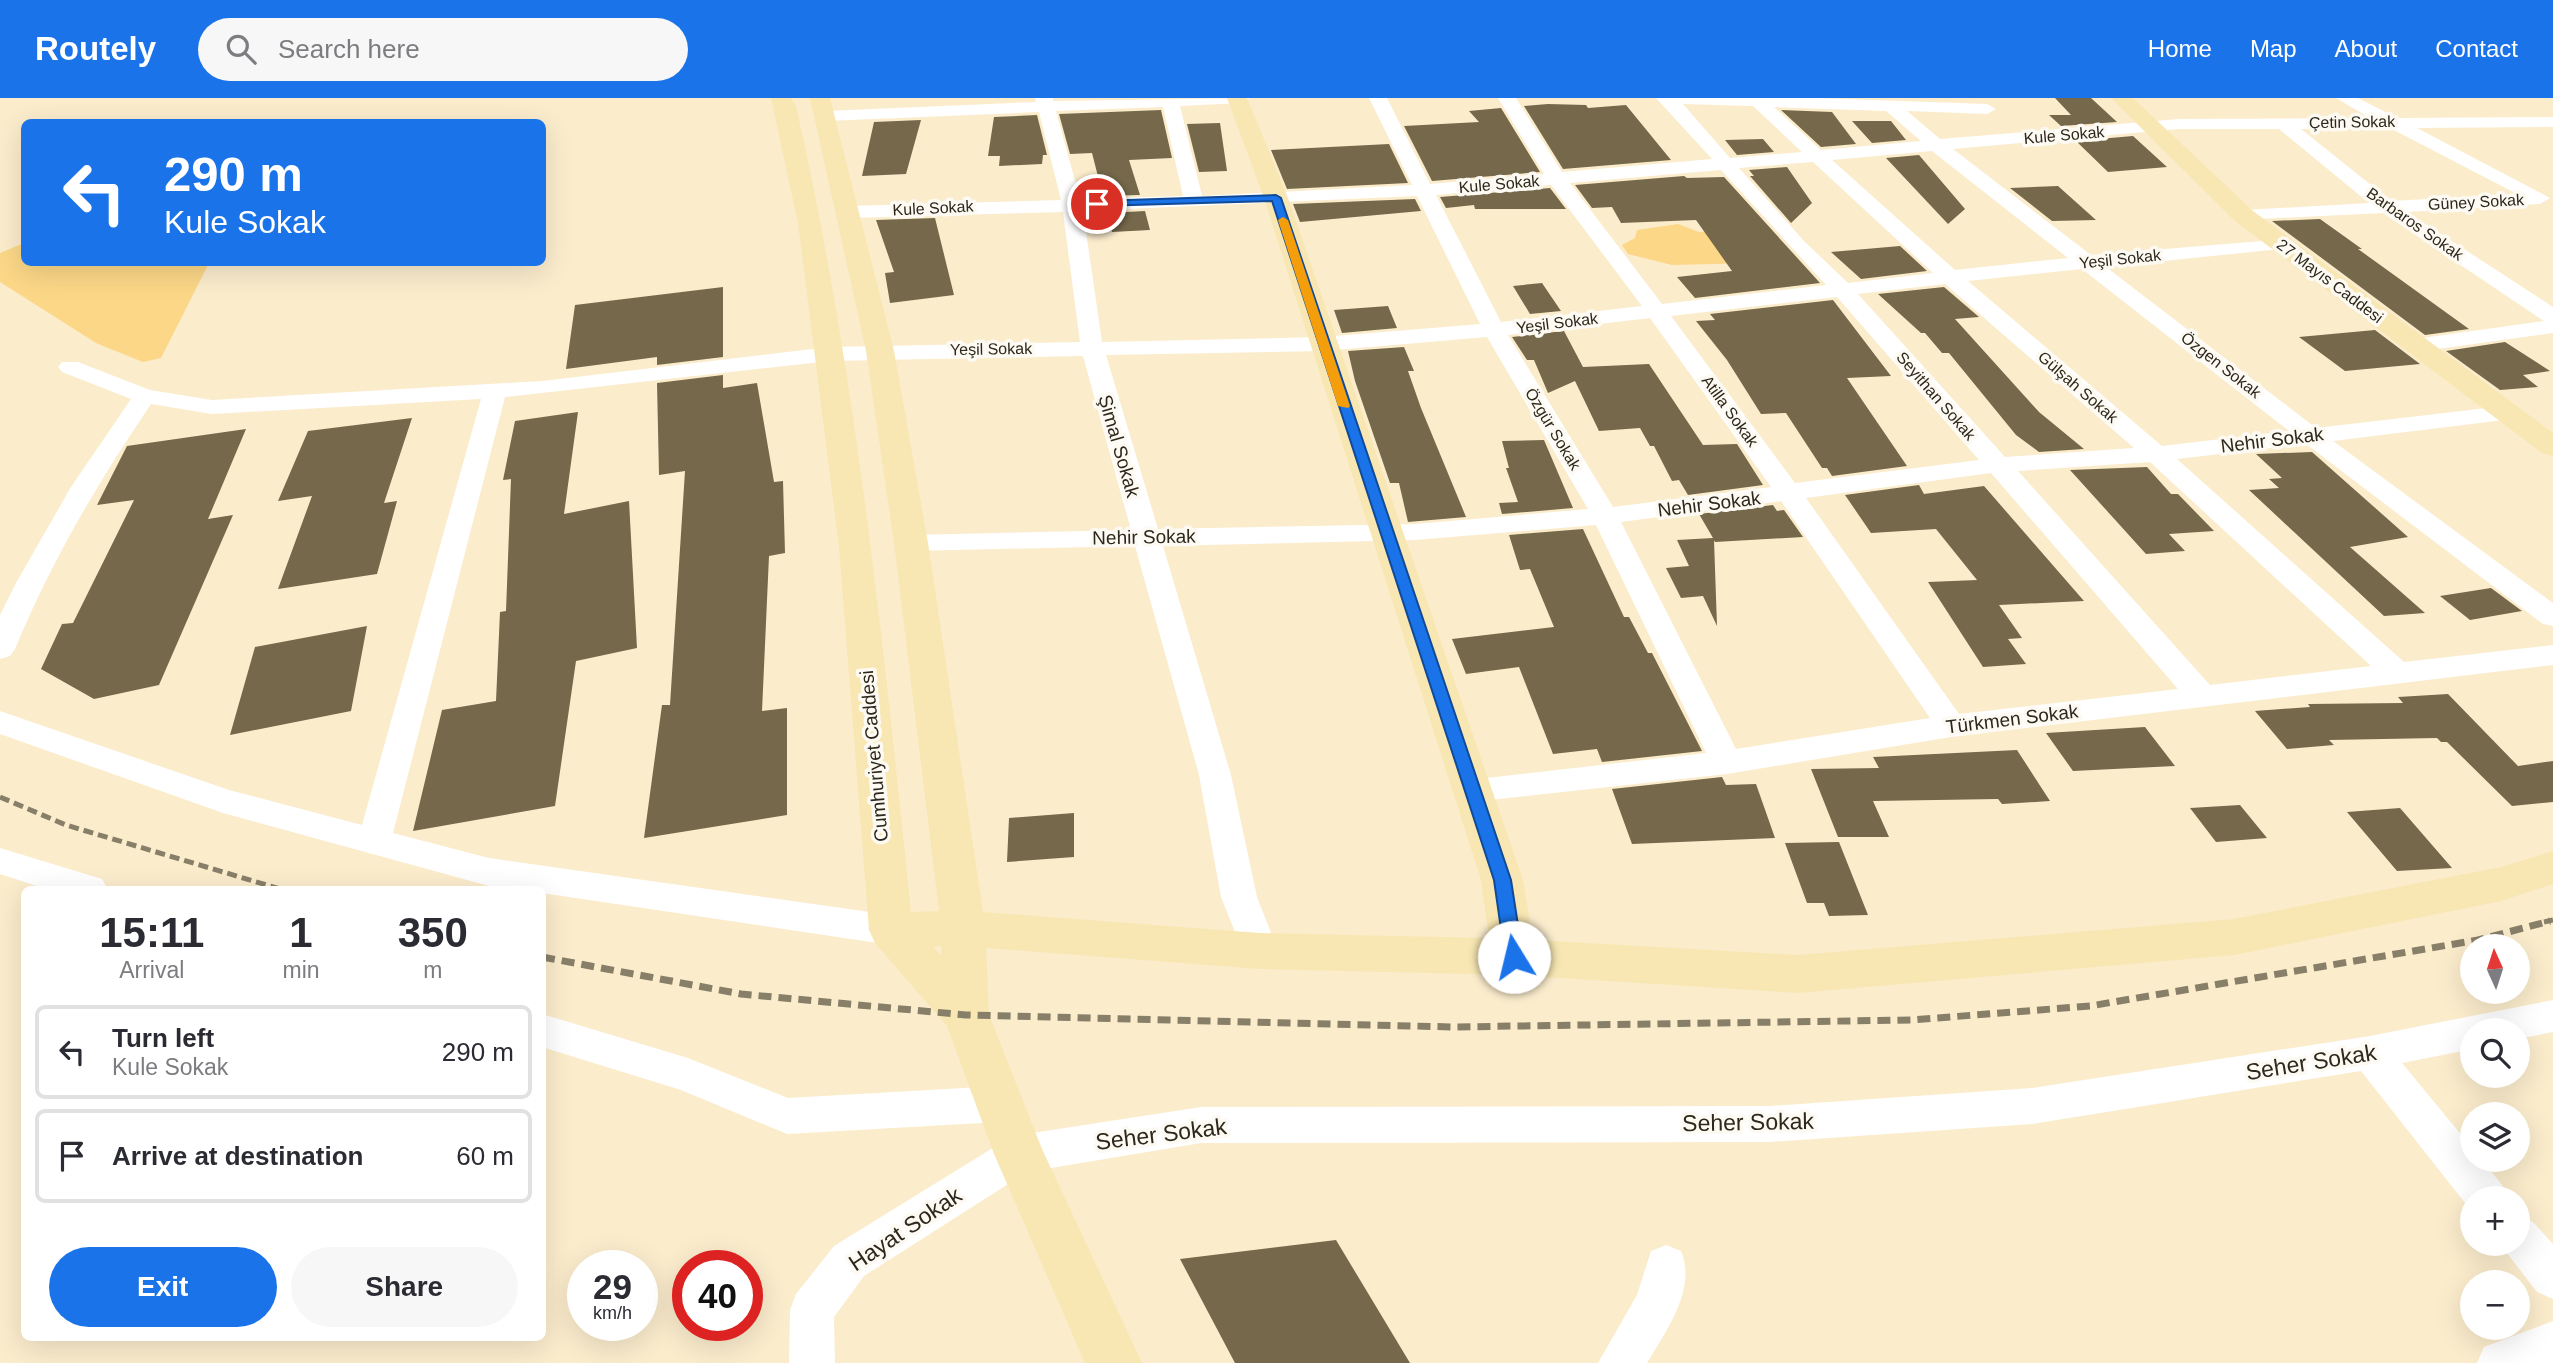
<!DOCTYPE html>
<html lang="en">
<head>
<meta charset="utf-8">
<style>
	body { margin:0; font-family:Helvetica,sans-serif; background:#f7f7f7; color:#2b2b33; height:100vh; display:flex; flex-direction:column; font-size:26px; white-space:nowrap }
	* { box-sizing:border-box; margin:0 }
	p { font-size:23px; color:#7c7c81 }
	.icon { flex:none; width:38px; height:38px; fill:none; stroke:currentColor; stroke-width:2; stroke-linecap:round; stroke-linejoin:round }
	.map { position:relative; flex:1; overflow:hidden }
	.side { position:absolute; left:21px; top:788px; width:525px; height:455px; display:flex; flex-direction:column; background:#fff; border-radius:10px; box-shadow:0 7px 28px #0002 }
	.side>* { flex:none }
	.hud { position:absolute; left:21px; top:21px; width:525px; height:147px; border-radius:10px; box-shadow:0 7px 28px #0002; background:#1a73e8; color:#fff; overflow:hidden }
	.needle { width:46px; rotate:357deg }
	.buttons { position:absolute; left:2460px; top:836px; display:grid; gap:14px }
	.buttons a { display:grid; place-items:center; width:70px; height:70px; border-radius:50%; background:#fff; box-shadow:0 7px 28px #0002; font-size:35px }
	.speed { position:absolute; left:567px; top:1152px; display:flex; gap:14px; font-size:35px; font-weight:700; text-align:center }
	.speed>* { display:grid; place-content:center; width:91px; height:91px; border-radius:50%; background:#fff; box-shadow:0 7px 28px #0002; line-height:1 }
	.speed small { font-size:18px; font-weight:400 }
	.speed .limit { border:10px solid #d22; background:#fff; color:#111 }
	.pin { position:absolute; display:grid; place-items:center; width:60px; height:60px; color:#fff; margin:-30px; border:4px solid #fff; border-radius:50%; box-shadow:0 2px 7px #0007 }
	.me { position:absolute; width:77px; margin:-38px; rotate:351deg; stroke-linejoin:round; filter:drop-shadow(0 0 5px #0008) }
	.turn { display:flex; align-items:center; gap:24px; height:147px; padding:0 28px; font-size:32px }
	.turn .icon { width:91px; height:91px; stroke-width:2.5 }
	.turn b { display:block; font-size:49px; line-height:60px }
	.eta { display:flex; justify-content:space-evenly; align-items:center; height:119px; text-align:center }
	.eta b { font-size:42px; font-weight:800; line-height:49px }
	.cta { display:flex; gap:14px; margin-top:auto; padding:14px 28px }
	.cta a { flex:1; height:80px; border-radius:42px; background:#1a73e8; color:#fff; font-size:28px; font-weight:800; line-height:80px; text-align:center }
	.cta a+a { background:#f7f7f7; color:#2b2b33 }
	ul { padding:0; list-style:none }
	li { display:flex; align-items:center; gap:21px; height:94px; margin:0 14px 10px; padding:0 14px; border:4px solid #e1e1e2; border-radius:10px }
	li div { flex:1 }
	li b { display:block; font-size:26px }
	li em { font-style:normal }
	header { display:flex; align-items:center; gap:42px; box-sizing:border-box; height:98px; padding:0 35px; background:#1a73e8; color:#fff }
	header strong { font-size:33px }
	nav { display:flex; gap:38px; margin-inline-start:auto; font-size:24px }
	.search { width:490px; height:63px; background:#f7f7f7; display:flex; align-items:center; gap:18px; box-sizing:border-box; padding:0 24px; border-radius:38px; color:#7c7c81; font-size:26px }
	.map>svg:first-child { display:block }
	.green { fill:#fbd787 }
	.building { fill:#75684b }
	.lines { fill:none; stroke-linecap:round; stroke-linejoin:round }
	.street { fill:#fff; fill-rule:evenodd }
	.secondary { fill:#f8e7b3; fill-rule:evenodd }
	.rail-far1 { stroke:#887f69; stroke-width:5; stroke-dasharray:10 5; stroke-linecap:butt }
	.rail { stroke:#887f69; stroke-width:7; stroke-dasharray:13 7; stroke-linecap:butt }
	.route { fill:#1a73e8; stroke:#114b97; stroke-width:2 }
	.slow { fill:#f59e0b }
	.labels { text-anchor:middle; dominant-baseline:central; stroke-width:7; stroke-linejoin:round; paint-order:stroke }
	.far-street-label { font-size:16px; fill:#2d281b; stroke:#fdfaf4 }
	.street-label { font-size:19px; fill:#2d281b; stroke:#fdfaf4 }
	.near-street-label { font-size:23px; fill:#2d281b; stroke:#fdfaf4 }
</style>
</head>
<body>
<header>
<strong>Routely</strong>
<div class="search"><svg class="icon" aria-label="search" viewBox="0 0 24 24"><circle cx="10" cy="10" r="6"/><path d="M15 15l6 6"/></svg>Search here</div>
<nav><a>Home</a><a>Map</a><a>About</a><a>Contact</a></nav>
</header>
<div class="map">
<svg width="2553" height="1265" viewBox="0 0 2553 1265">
	<rect width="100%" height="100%" fill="#fbeccc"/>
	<!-- green -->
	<path class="green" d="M1678,126L1699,134L1732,133L1755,165L1672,167L1628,156L1622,147L1635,140L1637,132Z
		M24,145V164L209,165L161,260L143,264L96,245L0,184V155Z"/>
	<!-- building -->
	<path class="building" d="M2055,0H2091L2117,24L2061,28L2049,17H2071Z
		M1548,6L1586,7L1588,10L1626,7L1671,62L1563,71L1524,8Z
		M1501,10L1540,74L1432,83L1404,28L1479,24L1469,13Z
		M1161,12L1172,60L1129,62L1140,97L1103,98L1092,55L1070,56L1059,16Z
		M1781,12L1832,14L1856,46L1821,49Z
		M1037,17L1047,57H1043L1042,66L999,68L1000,58H988L994,19Z
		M921,22L906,76L862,78L874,24Z
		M1852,23H1891L1906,42L1872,45Z
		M1220,25L1227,73L1199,74L1187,26Z
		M2133,38L2167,69L2108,74L2076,43Z
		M1763,41L1774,54L1737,57L1725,42Z
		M1389,46L1408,85L1287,91L1271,52Z
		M1919,57L1965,111L1948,126L1886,60Z
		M1787,69L1812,105L1791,125L1750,78H1754L1749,72Z
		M1684,78L1687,80L1724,79L1820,185L1695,200L1677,179L1732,173L1696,122L1621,125L1612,109L1592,110L1575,87Z
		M2058,88L2096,122L2052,123L2010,90Z
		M1550,90L1566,111H1475L1474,107L1446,110L1440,99Z
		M1415,101L1421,113L1300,124L1293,106Z
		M1145,113L1150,132L1112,134L1107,115Z
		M935,120L954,197L890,205L885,175L894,174L876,122Z
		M2320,121L2362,151H2358L2469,231L2425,237L2272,123Z
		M1900,148L1927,173L1861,181L1831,154Z
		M1542,185L1561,213L1530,216L1513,188Z
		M723,189V259L657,267V259L566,271L575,207Z
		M1944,189L1979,219L1955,221L2039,314L2084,351L2039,354L2016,337L1949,255H1942L1925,235H1921L1878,196Z
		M1833,202L1891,278L1847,280L1907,368L1832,378L1827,370H1822L1786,315L1761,316L1727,262L1696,223L1715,222L1710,216Z
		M1388,208L1397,230L1342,235L1334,212Z
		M2375,232L2420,266L2345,273L2299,239Z
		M1564,233L1583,269L1649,266L1703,347L1737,346L1763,387L1688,397L1679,382L1672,383L1654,348H1650L1640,330L1599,333L1575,283L1548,295L1534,262H1527L1512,239Z
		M2505,244L2550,273L2523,277L2538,289L2500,292L2446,253Z
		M1404,249L1414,273H1408L1421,310L1466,419L1408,424L1399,385H1390L1355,283L1348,253Z
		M723,277V290L757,285L774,384L783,383L785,455L769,458L762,613L787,610V717L644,740L662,607H670L685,373L659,377L657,285Z
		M578,314L564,416L629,403L637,550L576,563L555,708L413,733L442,612L496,603L500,514L506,513L511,381L503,382L515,323Z
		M412,320L384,405L397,403L377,476L278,491L312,398L278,403L308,333Z
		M246,331L208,421L233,417L159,587L94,601L41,571L62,526L73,525L134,402L97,407L127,348Z
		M1544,342L1573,410L1502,416L1499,405L1518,404L1506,370H1509L1502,343Z
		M2312,354L2408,439L2350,449L2425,515L2384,518L2249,392L2279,390L2269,381L2282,380L2256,356Z
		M2147,369L2171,396H2178L2214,433L2169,436L2185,453L2146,456L2070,372Z
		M1919,387L1924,396L1984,388L2084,503L1999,507L2022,540L2008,541L2026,566L1983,569L1928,484L1977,482L1936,431L1871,435L1845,397Z
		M1773,407L1777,413L1784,412L1803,439L1715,444L1714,442L1717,528L1703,498L1681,500L1666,470L1689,468L1677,442L1713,440L1699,416Z
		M1583,431L1624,519H1629L1648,555H1652L1702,653L1602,664L1597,651L1553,656L1519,569L1466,576L1452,541L1554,529L1530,471L1520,472L1509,437Z
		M2491,490L2522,513L2470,522L2440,498Z
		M367,528L351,613L230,637L255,549Z
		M2448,596L2518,668L2553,663V704L2512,708L2447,644H2441L2437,640L2329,642L2334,647L2287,651L2255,613L2310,609L2308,606L2403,605L2398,599Z
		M2145,629L2175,668L2073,673L2046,635Z
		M2017,652L2050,703L2002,706L1998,701L1873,703L1889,739H1838L1811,671L1879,670L1873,659Z
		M1722,679L1726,687L1756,686L1775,740L1632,746L1612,691Z
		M2240,707L2267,740L2216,744L2190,710Z
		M2400,710L2452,770L2397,773L2347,714Z
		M1074,715V759L1007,764L1009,720Z
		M1839,744L1868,817L1829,818L1824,805H1807L1785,745Z
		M1336,1142L1410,1265H1235L1180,1161Z"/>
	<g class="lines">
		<!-- street -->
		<path class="street" d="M1035,0H1053V3L1250,0L1241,5L1180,8L1202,98L1412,87L1369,0H1387L1430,86L1544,76L1498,0H1516L1562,74L1712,61L1656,0H1816L1987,6L1996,11L1987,16L1907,13L1940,41L2179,21L2370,20L2336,0H2358L2397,20L2553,19V29L2417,30L2550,100L2540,106L2407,114L2553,209V235L2416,254L2408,252L2405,247L2408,242L2544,223L2383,115L2237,122L2234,118L2237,114L2244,112L2369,105L2279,31H2179L1953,51L2091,157L2287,141L2290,145L2280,151L2106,169L2316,330L2504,308L2513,310L2516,315L2513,320L2504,322L2333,343L2553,505V528L2543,526L2306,346L2177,361L2404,564L2553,547V567L1951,639L1727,676L1472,704L1460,701L1456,692L1460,683L1706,655L1596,427L1415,442L1163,448L1231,677L1257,799L1278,853L1273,864L1260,868L1247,864L1221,799L1199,677L1135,448L911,453L901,451L897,445L901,439L911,437L1131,432L1083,258L830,263L505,299L393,735L489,760L891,817L904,822L909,832L904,842L891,847L542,795V791L489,788L223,715L0,636V613L229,692L362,727L481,301L212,316L151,306C98,384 51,464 15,551L10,558L0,561V517L16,485L71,389L131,301L62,274L58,269L62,264H78L150,292L212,302L542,283L830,249L1080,244L1063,114L847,120L837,114L847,108L1061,102L1039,14L826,23L817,18L826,13L1036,4ZM1683,6L1753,8L1802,54L1730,60ZM1163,9L1183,98L1080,101L1056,13ZM1774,9L1886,13L1921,43L1821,52ZM2390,30L2517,96L2391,103L2301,31ZM1932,53L2068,160L1955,172L1832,62ZM1813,64L1933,175L1848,185L1804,143L1739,70ZM1721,72L1826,187L1662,206L1570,85ZM1551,87L1642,208L1501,224L1436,97ZM1417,98L1480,226L1323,239L1102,244L1083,113ZM2082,171L2289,333L2162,348L1968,183ZM1945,186L2134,350L2005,359L1858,196ZM1837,199L1979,362L1795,385L1671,218ZM1650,220L1771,389L1613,409L1508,237ZM1487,239L1588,411L1415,426L1158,431L1106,257L1323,253ZM2150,364L2371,568L2210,587L2018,373ZM1991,375L2178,591L1959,616L1806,400ZM1781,403L1930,620L1736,651L1621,424Z
			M0,750L102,781L108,791H46L0,776Z
			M2553,902V934L2518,941V933H2473V951L2402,965L2473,1051V1062H2482L2502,1087L2508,1101H2473V1115L2361,973L2032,1026L1769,1044L1201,1045L1027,1074L864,1178L834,1219L835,1265H789L790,1212L796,1196L834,1148L1004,1043L1019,1037L1201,1009L1769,1008L2032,990L2370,938Z
			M542,916L688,960L788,1000L999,988L1013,993L1019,1006L1013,1019L999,1024L787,1036L681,992L542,949Z
			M2518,1118L2533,1124L2553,1146V1201L2537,1194L2500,1146H2518Z
			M1666,1147L1681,1153C1697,1191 1666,1233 1647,1265H1598L1637,1197L1651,1153Z
			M2553,1223V1265H2477L2484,1249Z"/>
		<!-- secondary -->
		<path class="secondary" d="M771,0H791L796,8C856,273 883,544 911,814L939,813L894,445L866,253L810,0H830L894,253L928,445L983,814L1260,835L1489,840L1481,782L1264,100L1227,0H1247L1288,100L1523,782L1533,842L1798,857L2234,821L2501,769L2553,753V786L2501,803L2234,857L1798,895L1514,877L1260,871L986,850L989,917L1042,1051L1142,1265H1085L994,1056L947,928L875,845L869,832L839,449L798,125ZM941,848L942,858L933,849Z
			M2111,0H2133L2253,113L2553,335V358L2542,355L2235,123Z"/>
		<!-- rail-far1 -->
		<path class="rail-far1" d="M0,699L66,727L280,791
			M2544,824L2553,822"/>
		<!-- rail -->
		<path class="rail" d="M542,859L741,896L966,917L1453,929L1911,922L2090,908L2478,842L2550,823"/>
	</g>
	<!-- route -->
	<path class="route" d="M1276,97L1281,100L1511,782L1523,859L1514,867L1505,859L1494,782L1272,103L1097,108L1092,106L1097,103Z"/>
	<!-- slow -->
	<path class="slow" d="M1283,119L1288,122L1350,308L1348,310L1338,308L1278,122Z"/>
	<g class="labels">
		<!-- far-street labels -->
		<g class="far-street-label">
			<text transform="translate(2352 24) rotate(-1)">Çetin Sokak</text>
			<text transform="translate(2064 37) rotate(-5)">Kule Sokak</text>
			<text transform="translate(1499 86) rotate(-5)">Kule Sokak</text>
			<text transform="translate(2476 104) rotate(-3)">Güney Sokak</text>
			<text transform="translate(933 110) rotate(-3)">Kule Sokak</text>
			<text transform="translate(2415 126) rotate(35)">Barbaros Sokak</text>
			<text transform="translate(2120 161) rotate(-6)">Yeşil Sokak</text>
			<text transform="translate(2330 183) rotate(37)">27 Mayıs Caddesi</text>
			<text transform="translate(1557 225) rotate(-7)">Yeşil Sokak</text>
			<text transform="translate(991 251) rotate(-1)">Yeşil Sokak</text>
			<text transform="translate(2221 267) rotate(38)">Özgen Sokak</text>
			<text transform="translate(2078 289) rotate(41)">Gülşah Sokak</text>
			<text transform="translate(1936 298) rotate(49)">Seyithan Sokak</text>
			<text transform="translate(1730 313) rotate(54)">Atilla Sokak</text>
			<text transform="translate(1553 331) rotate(59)">Özgür Sokak</text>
		</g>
		<!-- street labels -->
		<g class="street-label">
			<text transform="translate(2272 342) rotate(-7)">Nehir Sokak</text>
			<text transform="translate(1119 348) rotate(74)">Şimal Sokak</text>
			<text transform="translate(1709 406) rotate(-7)">Nehir Sokak</text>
			<text transform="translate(1144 439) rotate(-1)">Nehir Sokak</text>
			<text transform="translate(2012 621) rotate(-7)">Türkmen Sokak</text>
			<text transform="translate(874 658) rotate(-95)">Cumhuriyet Caddesi</text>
		</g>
		<!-- near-street labels -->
		<g class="near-street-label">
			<text transform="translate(2311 964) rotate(-9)">Seher Sokak</text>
			<text transform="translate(1748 1024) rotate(-1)">Seher Sokak</text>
			<text transform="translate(1161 1036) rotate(-7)">Seher Sokak</text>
			<text transform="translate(905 1131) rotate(-34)">Hayat Sokak</text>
		</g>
	</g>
</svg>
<div class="buttons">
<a><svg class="needle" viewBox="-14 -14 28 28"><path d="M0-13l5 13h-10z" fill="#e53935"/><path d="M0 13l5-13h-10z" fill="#7c7c81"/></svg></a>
<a><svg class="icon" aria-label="search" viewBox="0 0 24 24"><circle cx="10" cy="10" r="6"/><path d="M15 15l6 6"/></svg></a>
<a><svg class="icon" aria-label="layers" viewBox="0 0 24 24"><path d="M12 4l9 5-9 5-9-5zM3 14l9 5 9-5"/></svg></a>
<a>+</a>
<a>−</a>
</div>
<div class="speed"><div>29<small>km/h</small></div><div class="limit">40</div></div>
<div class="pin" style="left:1097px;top:106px;background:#d93025"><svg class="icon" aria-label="arrive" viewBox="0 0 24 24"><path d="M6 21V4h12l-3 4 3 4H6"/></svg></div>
<svg class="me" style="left:1514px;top:859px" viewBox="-20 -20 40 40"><circle r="19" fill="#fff"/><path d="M0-13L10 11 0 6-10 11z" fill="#1a73e8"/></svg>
<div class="hud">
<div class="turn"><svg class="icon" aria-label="left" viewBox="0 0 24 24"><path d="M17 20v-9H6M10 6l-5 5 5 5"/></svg><div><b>290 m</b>Kule Sokak</div></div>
</div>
<section class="side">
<div class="eta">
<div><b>15:11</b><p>Arrival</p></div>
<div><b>1</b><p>min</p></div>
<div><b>350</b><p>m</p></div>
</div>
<ul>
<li><svg class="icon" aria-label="left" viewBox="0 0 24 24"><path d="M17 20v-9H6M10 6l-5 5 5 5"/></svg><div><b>Turn left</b><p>Kule Sokak</p></div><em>290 m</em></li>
<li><svg class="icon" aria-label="arrive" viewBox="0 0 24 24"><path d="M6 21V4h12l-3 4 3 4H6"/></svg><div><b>Arrive at destination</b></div><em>60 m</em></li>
</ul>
<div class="cta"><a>Exit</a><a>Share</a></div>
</section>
</div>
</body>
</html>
